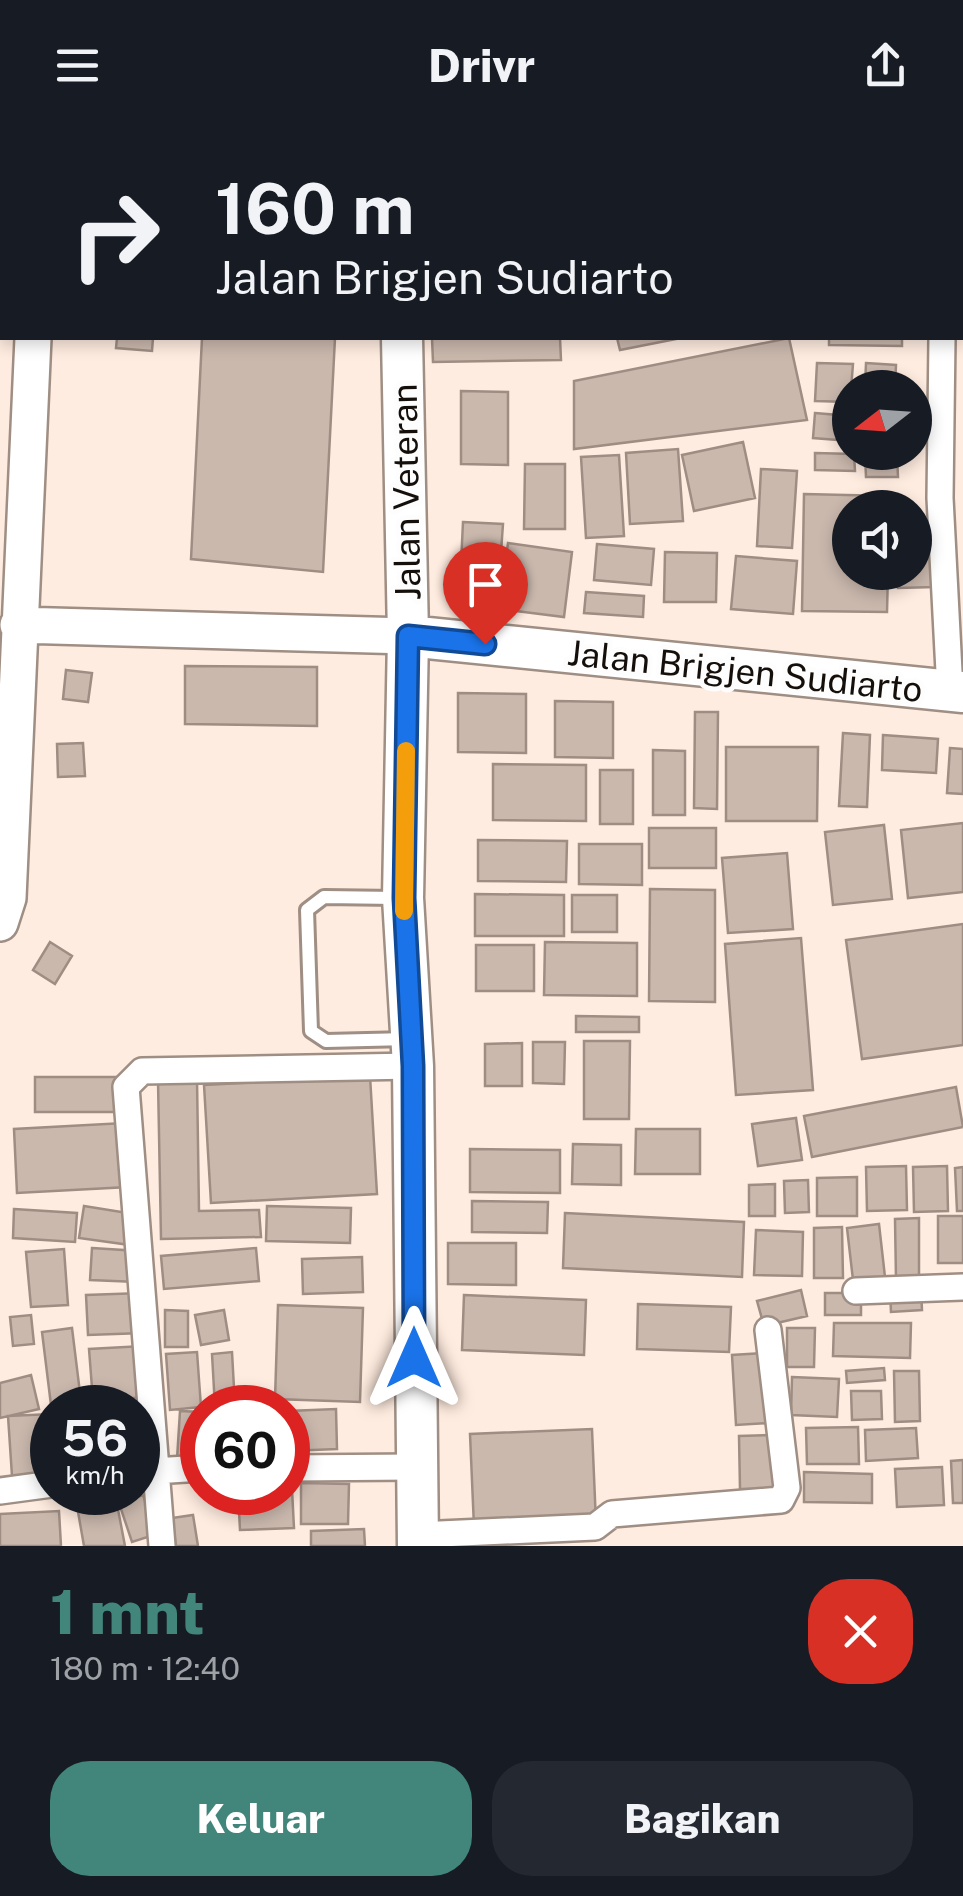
<!DOCTYPE html>
<html lang="id">
<head>
<meta charset="utf-8">
<style>
	body { margin:0; font-family:"Public Sans",sans-serif; background:#242831; color:#f1f3f6; height:100vh; display:flex; flex-direction:column; font-size:38px; white-space:nowrap }
	* { box-sizing:border-box; margin:0 }
	p { font-size:32px; color:#9ea1a6 }
	.icon { flex:none; width:55px; height:55px; fill:none; stroke:currentColor; stroke-width:2; stroke-linecap:round; stroke-linejoin:round }
	.map { position:relative; height:1416px; overflow:hidden }
	.panel { display:flex; flex-direction:column; background:#171b24; flex:1 }
	.panel>* { flex:none }
	.banner { position:absolute; left:0px; top:0px; width:965px; height:210px; box-shadow:0 5px 15px #0003; background:#171b24; color:#f1f3f6; overflow:hidden }
	.needle { width:65px; rotate:253deg }
	.fabs { position:absolute; left:832px; top:240px; display:grid; gap:20px }
	.fabs a { display:grid; place-items:center; width:100px; height:100px; border-radius:50%; background:#171b24; box-shadow:0 5px 15px #0003; font-size:50px }
	.speed { position:absolute; left:30px; top:1255px; display:flex; gap:20px; font-size:50px; font-weight:700; text-align:center }
	.speed>* { display:grid; place-content:center; width:130px; height:130px; border-radius:50%; background:#171b24; box-shadow:0 5px 15px #0003; line-height:1 }
	.speed small { font-size:25px; font-weight:400 }
	.speed .limit { border:15px solid #d22; background:#fff; color:#111 }
	.pin { position:absolute; display:grid; place-items:center; width:85px; height:85px; color:#fff; margin:-102px -42px; border-radius:50% 50% 50% 0; rotate:-45deg; box-shadow:0 0 10px #0007 }
	.pin .icon { rotate:45deg }
	.me { position:absolute; width:110px; margin:-55px; rotate:0deg; stroke-linejoin:round; filter:drop-shadow(0 0 8px #0008) }
	.turn { display:flex; align-items:center; gap:35px; height:210px; padding:0 50px; font-size:45px }
	.turn .icon { width:130px; height:130px; stroke-width:2.5 }
	.turn b { display:block; font-size:70px; line-height:85px }
	.round { display:grid; place-items:center; flex:none; width:105px; height:105px; border-radius:40px; background:#242831 }
	.head { display:flex; align-items:center; justify-content:space-between; height:170px; padding:0 50px }
	h1 { font-size:60px; font-weight:800; line-height:75px; color:#42867b }
	.button { display:flex; gap:20px; margin-top:auto; padding:20px 50px }
	.button a { flex:1; height:115px; border-radius:40px; background:#42867b; color:#fff; font-size:40px; font-weight:800; line-height:115px; text-align:center }
	.button a+a { background:#242831; color:#f1f3f6 }
	header { display:flex; justify-content:space-between; align-items:center; height:130px; padding:0 50px; background:#171b24; font-size:45px; font-weight:800 }
	.map>svg:first-child { display:block }
	.building { fill:#cab8ad; stroke:#9f8d83; stroke-width:2.5 }
	.lines { fill:none; stroke-linecap:round; stroke-linejoin:round }
	.lane-casing { stroke:#9f8e83; stroke-width:18 }
	.street-casing { stroke:#9f8e83; stroke-width:30 }
	.secondary-casing { stroke:#9f8e83; stroke-width:40 }
	.primary-casing { stroke:#9f8e83; stroke-width:45 }
	.lane { stroke:#fff; stroke-width:12 }
	.street { stroke:#fff; stroke-width:25 }
	.secondary { stroke:#fff; stroke-width:35 }
	.primary { stroke:#fff; stroke-width:40 }
	.route-casing { stroke:#114b97; stroke-width:25 }
	.route { stroke:#1a73e8; stroke-width:18 }
	.slow { stroke:#f59e0b; stroke-width:18 }
	.labels { text-anchor:middle; dominant-baseline:central; stroke-width:10; stroke-linejoin:round; paint-order:stroke }
	.street-label { font-size:35px; fill:#150f0b; stroke:#fdfdfd }
</style>
</head>
<body>
<header><svg class="icon" aria-label="menu" viewBox="0 0 24 24"><path d="M4 6h16M4 12h16M4 18h16"/></svg>Drivr<svg class="icon" aria-label="share" viewBox="0 0 24 24"><path d="M12 15V3M7 8l5-5 5 5M5 13v7h14v-7"/></svg></header>
<div class="map">
<svg width="963" height="1416" viewBox="0 0 963 1416">
	<rect width="100%" height="100%" fill="#ffece0"/>
	<!-- building -->
	<path class="building" d="M117,208H153L152,221L116,218Z
		M202,208H335L323,442L191,429Z
		M432,208H560L561,230L433,232Z
		M617,208H681L620,220Z
		M789,208L807,290L574,319V251Z
		M829,208H902V216L829,215Z
		M817,233L853,234L850,272L815,271Z
		M866,233L896,235L895,258H865Z
		M461,261L508,262V335L461,334Z
		M815,283L850,286V311L813,308Z
		M743,312L755,368L694,381L682,325Z
		M678,319L683,391L630,394L626,323Z
		M815,323L854,324L855,341L815,340Z
		M619,325L624,406L586,408L581,327Z
		M865,325H897L898,347H866Z
		M525,334H565V399H524Z
		M761,339L797,341L792,418L757,416Z
		M804,364L888,366V378H850V442H888L887,482L802,481Z
		M463,392L503,394L500,436L461,434Z
		M915,405H935V457L898,458V442H915Z
		M508,413L572,422L564,487L499,479Z
		M597,414L654,419L651,455L594,450Z
		M665,422L717,423L716,472H664Z
		M736,426L797,431L793,484L731,479Z
		M461,443L495,449L488,485L454,478Z
		M586,462L644,466L643,487L584,483Z
		M185,536L317,537V596L185,594Z
		M66,540L92,543L88,572L63,569Z
		M458,563L526,564V623L458,622Z
		M555,571L613,572V628L555,627Z
		M695,582H718L717,679L694,678Z
		M843,603L870,605L867,677L839,676Z
		M883,605L938,609L936,643L882,640Z
		M83,613L85,646L58,647L57,614Z
		M726,617H818L817,691H726Z
		M950,618L963,619V664L947,663Z
		M653,620L685,621V685H653Z
		M493,634L586,635V691L493,690Z
		M600,640H633V694H600Z
		M963,693V762L908,768L901,700Z
		M884,695L892,769L833,775L825,702Z
		M649,698H716V738H649Z
		M478,710L567,711L566,752L478,751Z
		M579,714H642V755L579,754Z
		M787,723L793,799L728,803L722,728Z
		M650,759L715,760V872L649,871Z
		M475,764L564,765V806H475Z
		M572,765H617V802H572Z
		M963,794V915L862,929L846,810Z
		M801,808L813,960L736,965L725,814Z
		M50,812L72,826L55,854L33,840Z
		M545,812L637,813V866L544,865Z
		M476,815H534V861H476Z
		M576,886L639,887V902H576Z
		M584,911H630L629,989H584Z
		M533,912H565L564,954L533,953Z
		M522,913V956H485V914Z
		M370,946L377,1064L211,1073L204,955Z
		M35,947H124V982H35Z
		M197,949L199,1081L259,1080L261,1107L161,1109L158,951Z
		M956,957L963,997L812,1027L804,986Z
		M796,988L802,1030L758,1036L752,994Z
		M124,993L128,1057L17,1063L14,999Z
		M636,999H700V1044H635Z
		M573,1014L621,1015V1055L572,1054Z
		M470,1019L560,1020V1063L470,1062Z
		M906,1036L907,1080L867,1081L866,1037Z
		M947,1036L948,1081L914,1082L913,1037Z
		M963,1037V1081H957L955,1038Z
		M857,1047V1086H817V1048Z
		M808,1050L809,1082L785,1083L784,1051Z
		M775,1054V1086H749V1055Z
		M472,1071L548,1072L547,1103L472,1102Z
		M84,1076L134,1084L130,1115L79,1108Z
		M267,1076L351,1078L350,1113L266,1111Z
		M14,1079L77,1083L75,1112L13,1108Z
		M565,1083L744,1092L742,1147L563,1138Z
		M938,1086H963V1133H938Z
		M919,1088V1150H896L895,1089Z
		M879,1094L885,1147L853,1150L847,1098Z
		M842,1097L843,1148H814V1098Z
		M756,1100L803,1102L802,1146L754,1145Z
		M448,1113H516V1155L448,1154Z
		M92,1118L139,1121L137,1152L90,1150Z
		M256,1118L259,1151L164,1159L161,1126Z
		M64,1119L68,1175L31,1177L26,1122Z
		M362,1127L363,1162L303,1164L302,1129Z
		M921,1159L922,1180L891,1182L890,1161Z
		M801,1160L807,1186L764,1196L757,1171Z
		M142,1163L143,1203L88,1205L86,1165Z
		M825,1163H861V1185H825Z
		M464,1165L586,1170L584,1225L462,1220Z
		M638,1174L731,1177L729,1222L637,1219Z
		M278,1175L363,1178L360,1272L275,1269Z
		M165,1180L188,1181V1217H165Z
		M224,1180L229,1210L201,1215L195,1185Z
		M31,1185L34,1214L13,1216L10,1187Z
		M834,1193H911L910,1228L833,1226Z
		M72,1198L81,1271L51,1275L42,1202Z
		M787,1198H815L814,1237H787Z
		M143,1216L146,1267L93,1271L89,1219Z
		M197,1222L201,1277L170,1280L166,1224Z
		M232,1222L235,1276L215,1277L212,1224Z
		M766,1223L770,1293L736,1295L732,1225Z
		M884,1238L885,1250L847,1253L846,1241Z
		M894,1241H919L920,1291L895,1292Z
		M31,1245L39,1279L0,1288V1253Z
		M792,1247L839,1249L837,1287L791,1285Z
		M851,1261H881L882,1289L852,1290Z
		M336,1279L337,1319L288,1321V1281Z
		M180,1281L202,1282V1330L177,1329Z
		M52,1284V1344L12,1346L8,1286Z
		M858,1297L859,1334H807L806,1298Z
		M916,1298L918,1328L866,1331L865,1300Z
		M592,1299L596,1393L474,1397L470,1304Z
		M773,1305L774,1359H740L739,1306Z
		M963,1330V1373H953L951,1331Z
		M942,1337L944,1375L897,1377L895,1339Z
		M804,1342L872,1344V1373L804,1372Z
		M301,1353L349,1354L348,1394H301Z
		M288,1359H292L294,1398L240,1400L238,1362Z
		M143,1365L157,1404L132,1412L119,1373Z
		M116,1369L125,1416H84L77,1376Z
		M59,1381L61,1416H0V1384Z
		M193,1385L198,1416H176L172,1388Z
		M364,1399L365,1416H311V1401Z"/>
	<g class="lines">
		<!-- lane casing -->
		<g class="lane-casing">
			<path id="lane" d="M396,768L324,767L307,780L311,901L326,911L408,909"/>
		</g>
		<!-- street casing -->
		<g class="street-casing">
			<path id="street" d="M942,2V0
				M0,27L2,28
				M962,153H963
				M942,208L940,368L950,561
				M856,1161L963,1157
				M288,1338L415,1337
				M138,1342L202,1338
				M0,1361L52,1354
				M418,1405L595,1397L612,1384L781,1370L787,1358L768,1200
				M162,1416L126,957L142,941L413,936"/>
		</g>
		<!-- secondary casing -->
		<g class="secondary-casing">
			<path id="secondary" d="M0,102L2,103
				M18,495L408,506
				M0,793L8,768L33,208"/>
		</g>
		<!-- primary casing -->
		<g class="primary-casing">
			<path id="primary" d="M395,0V2
				M402,208L408,506L403,768L413,936L418,1416
				M408,506L963,562"/>
		</g>
		<!-- lane -->
		<use href="#lane" class="lane"/>
		<!-- street -->
		<use href="#street" class="street"/>
		<!-- secondary -->
		<use href="#secondary" class="secondary"/>
		<!-- primary -->
		<use href="#primary" class="primary"/>
	</g>
	<g class="lines">
		<!-- route casing -->
		<g class="route-casing">
			<path id="route" d="M414,1228L413,936L404,768L408,506L485,514"/>
		</g>
		<!-- route -->
		<use href="#route" class="route"/>
		<!-- slow -->
		<path class="slow" d="M404,781L406,621"/>
	</g>
	<g class="labels">
		<!-- street labels -->
		<g class="street-label">
			<text transform="translate(406 362) rotate(-91)">Jalan Veteran</text>
			<text transform="translate(745 541) rotate(6)">Jalan Brigjen Sudiarto</text>
		</g>
	</g>
</svg>
<div class="fabs">
<a><svg class="needle" viewBox="-14 -14 28 28"><path d="M0-13l5 13h-10z" fill="#e53935"/><path d="M0 13l5-13h-10z" fill="#9ea1a6"/></svg></a>
<a><svg class="icon" aria-label="sound" viewBox="0 0 24 24"><path d="M4 9h4l5-4v14l-5-4H4zM17 9q2 3 0 6"/></svg></a>
</div>
<div class="speed"><div>56<small>km/h</small></div><div class="limit">60</div></div>
<div class="pin" style="left:485px;top:514px;background:#d93025"><svg class="icon" aria-label="arrive" viewBox="0 0 24 24"><path d="M6 21V4h12l-3 4 3 4H6"/></svg></div>
<svg class="me" style="left:414px;top:1228px" viewBox="-20 -20 40 40"><path d="M0-17L14 15 0 8-14 15z" fill="#1a73e8" stroke="#fff" stroke-width="4"/></svg>
<div class="banner">
<div class="turn"><svg class="icon" aria-label="right" viewBox="0 0 24 24"><path d="M7 20v-9h11M14 6l5 5-5 5"/></svg><div><b>160 m</b>Jalan Brigjen Sudiarto</div></div>
</div>
</div>
<section class="panel">
<div class="head"><div><h1>1 mnt</h1><p>180 m · 12:40</p></div><a class="round" style="background:#d93025;color:#fff"><svg class="icon" aria-label="close" viewBox="0 0 24 24"><path d="M6 6l12 12M18 6L6 18"/></svg></a></div>
<div class="button"><a>Keluar</a><a>Bagikan</a></div>
</section>
</body>
</html>
